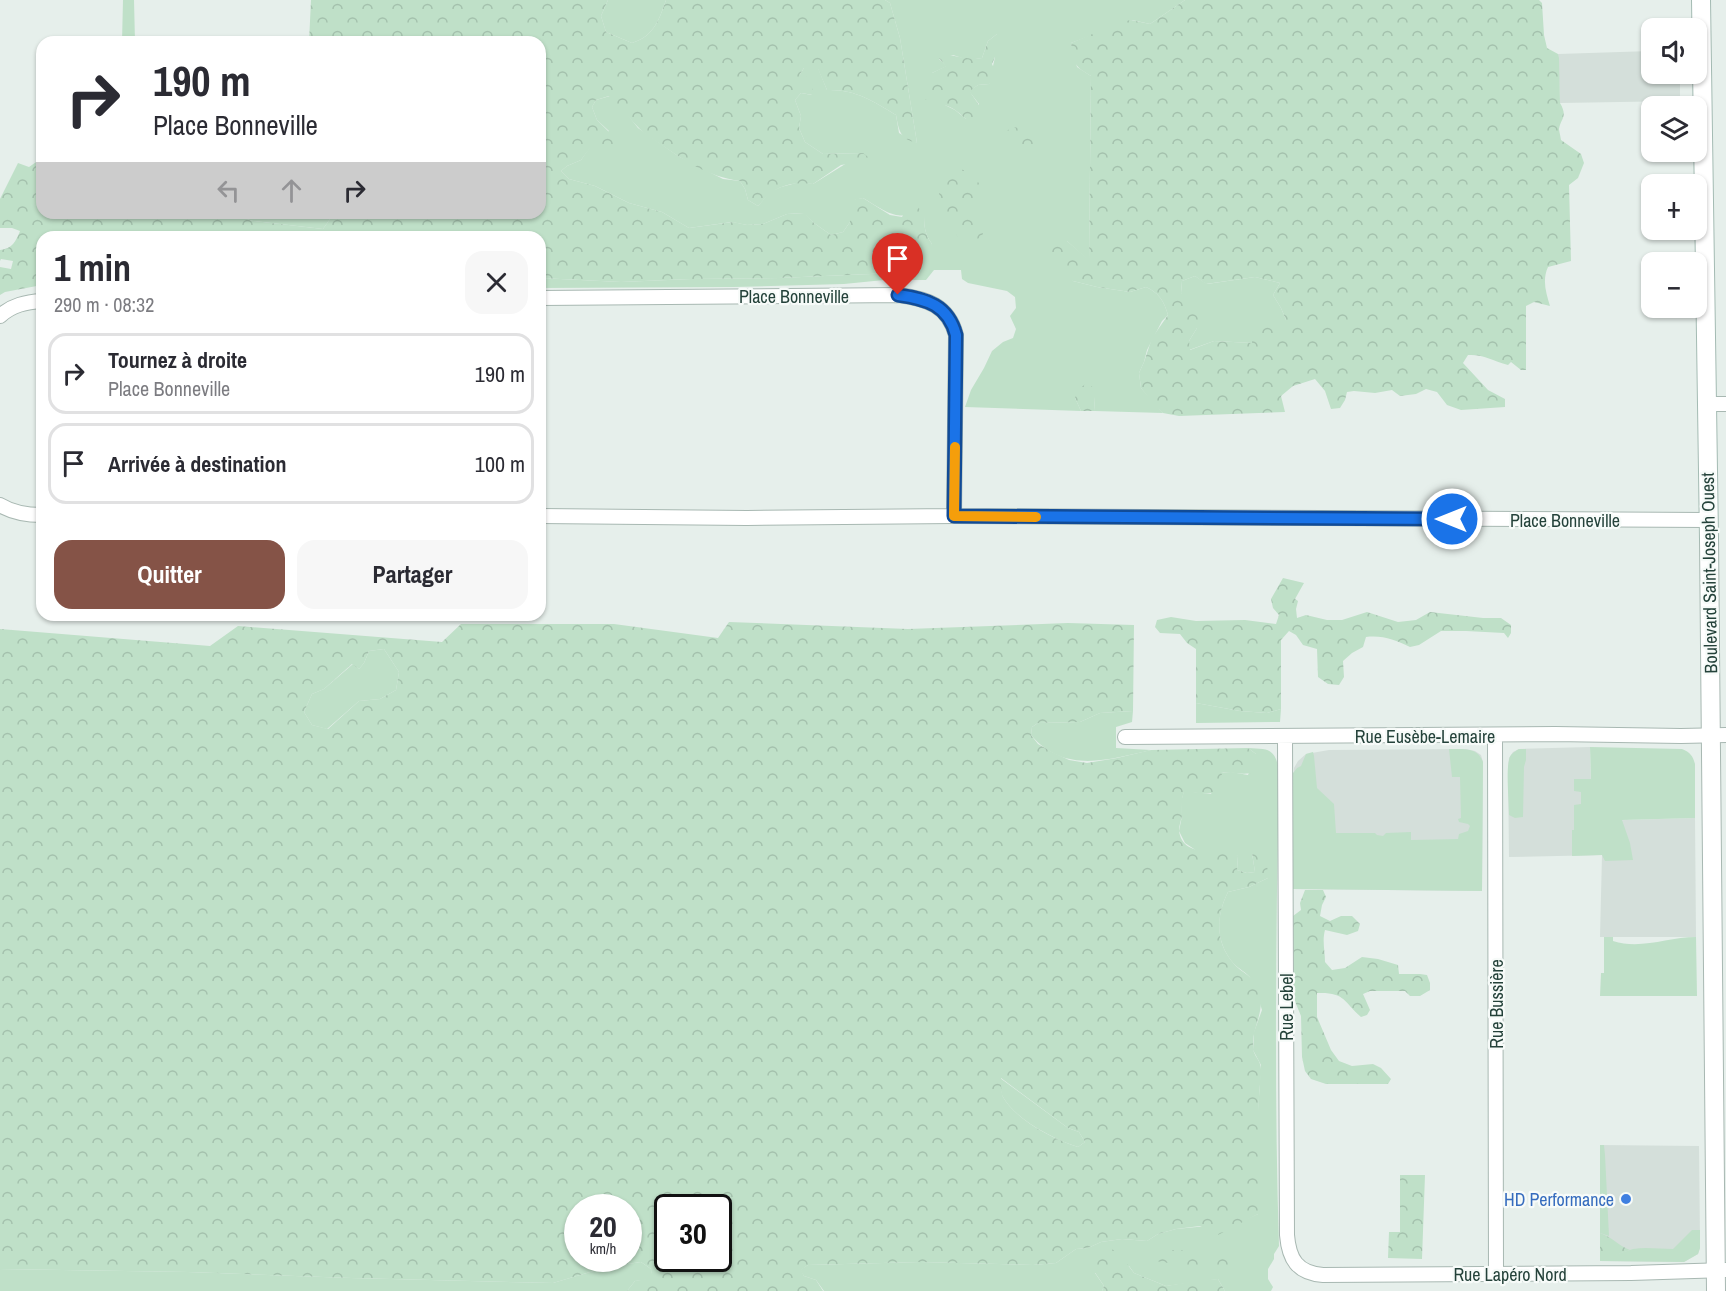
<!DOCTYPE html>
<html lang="fr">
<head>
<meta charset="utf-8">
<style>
	body { margin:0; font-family:"Archivo Narrow",sans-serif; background:#f7f7f7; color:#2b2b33; height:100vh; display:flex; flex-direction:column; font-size:22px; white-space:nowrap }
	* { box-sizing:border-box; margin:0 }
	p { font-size:20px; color:#7c7c81 }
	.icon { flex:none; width:33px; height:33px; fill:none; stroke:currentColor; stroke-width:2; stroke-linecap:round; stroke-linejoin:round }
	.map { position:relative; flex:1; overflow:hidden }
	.sheet { position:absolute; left:36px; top:231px; width:510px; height:390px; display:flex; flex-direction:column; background:#fff; border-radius:18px; box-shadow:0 2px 4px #0004 }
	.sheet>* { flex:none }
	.hud { position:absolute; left:36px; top:36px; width:510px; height:183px; border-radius:18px; box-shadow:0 2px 4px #0004; background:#fff; color:#2b2b33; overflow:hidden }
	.tools { position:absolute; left:1641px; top:18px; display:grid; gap:12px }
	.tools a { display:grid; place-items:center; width:66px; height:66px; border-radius:12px; background:#fff; box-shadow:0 2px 4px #0004; font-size:30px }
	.speed { position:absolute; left:564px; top:1194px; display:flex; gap:12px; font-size:30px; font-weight:700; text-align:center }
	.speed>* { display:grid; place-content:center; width:78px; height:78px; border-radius:50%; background:#fff; box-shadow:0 2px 4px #0004; line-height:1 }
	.speed small { font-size:15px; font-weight:400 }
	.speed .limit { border:3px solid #111; border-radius:9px; background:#fff; color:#111 }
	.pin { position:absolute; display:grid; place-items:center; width:51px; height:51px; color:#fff; margin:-62px -26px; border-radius:50% 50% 50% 0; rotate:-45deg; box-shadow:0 0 6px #0007 }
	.pin .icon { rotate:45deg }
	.me { position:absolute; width:66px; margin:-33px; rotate:270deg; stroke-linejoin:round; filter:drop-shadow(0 0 4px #0008) }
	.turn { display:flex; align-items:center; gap:21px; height:126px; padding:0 18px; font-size:27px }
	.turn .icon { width:78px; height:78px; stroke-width:2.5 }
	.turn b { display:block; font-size:42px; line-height:51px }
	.lanes { display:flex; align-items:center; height:57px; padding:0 18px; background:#0003; justify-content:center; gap:30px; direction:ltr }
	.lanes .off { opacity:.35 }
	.round { display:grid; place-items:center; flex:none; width:63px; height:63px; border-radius:18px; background:#f7f7f7 }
	.head { display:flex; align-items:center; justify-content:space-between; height:102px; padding:0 18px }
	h1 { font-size:36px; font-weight:700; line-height:45px }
	.primary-button { display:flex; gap:12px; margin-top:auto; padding:12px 18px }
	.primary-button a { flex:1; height:69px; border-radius:18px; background:#855347; color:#fff; font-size:24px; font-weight:700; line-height:69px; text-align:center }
	.primary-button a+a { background:#f7f7f7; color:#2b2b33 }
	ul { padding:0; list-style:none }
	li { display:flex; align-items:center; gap:18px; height:81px; margin:0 12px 9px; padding:0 6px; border:3px solid #e1e1e2; border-radius:18px }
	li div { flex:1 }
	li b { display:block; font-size:22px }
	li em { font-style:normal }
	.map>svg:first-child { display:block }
	.built { fill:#d4dfda }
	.green { fill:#bfe0c8; fill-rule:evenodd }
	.forest { fill:url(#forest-crowns); fill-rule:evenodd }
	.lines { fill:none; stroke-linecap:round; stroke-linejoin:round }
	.minor-casing { stroke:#a8b8b2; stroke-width:16 }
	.tertiary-casing { stroke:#a8b8b2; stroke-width:20 }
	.secondary-casing { stroke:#a4bbb3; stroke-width:20 }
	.minor { stroke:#fff; stroke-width:14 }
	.tertiary { stroke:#fff; stroke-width:18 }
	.secondary { stroke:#fff; stroke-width:18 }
	.route-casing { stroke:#114b97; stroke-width:15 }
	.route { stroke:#1a73e8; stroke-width:10 }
	.slow { stroke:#f59e0b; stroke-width:10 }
	.shop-dot { fill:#3f7fe0; stroke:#f7fbf9; stroke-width:2 }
	.labels { text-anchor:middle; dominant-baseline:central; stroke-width:4.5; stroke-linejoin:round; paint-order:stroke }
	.street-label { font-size:18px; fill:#24423a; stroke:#f7fbf9 }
	.shop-label { font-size:18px; fill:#366cbe; stroke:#f7fbf9; text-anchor:end }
</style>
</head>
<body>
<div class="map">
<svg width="1726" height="1291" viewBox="0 0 1726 1291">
	<defs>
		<pattern id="forest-crowns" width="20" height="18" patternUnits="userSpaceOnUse" patternTransform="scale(1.5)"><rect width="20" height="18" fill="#bfe0c8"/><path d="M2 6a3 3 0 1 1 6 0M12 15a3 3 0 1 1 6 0" fill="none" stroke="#a4c1ad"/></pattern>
	</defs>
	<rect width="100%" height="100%" fill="#e6efeb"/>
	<!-- built -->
	<path class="built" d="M1651,51L1652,74H1680V101L1560,103L1558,54Z
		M1590,747L1592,821L1695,818L1696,937H1600L1602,855L1509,857L1508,768L1509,758L1513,752L1519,749Z
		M1466,749L1475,751L1481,755L1483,762L1482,891L1293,889L1294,768L1298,761L1306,754L1329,750Z
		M1600,1145L1699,1146L1700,1241V1248L1698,1254L1684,1262L1600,1261Z"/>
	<!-- green -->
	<path class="green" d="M123,0H134L135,42H122Z
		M608,0H666C659,20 654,36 632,43L606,32L601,16Z
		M885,0H1185L1150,24L1132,20L1071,43L1077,67L1091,76L1089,261L1067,241H1059L1073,281L1097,287L1130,292L1146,287C1159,293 1164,301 1168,315L1162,321L1147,350L1144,362L1139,373L1141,388L1163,413L1095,411L1094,397L1075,398L1081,411L965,407L971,390L984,368L992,351L1003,342L1013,338L1016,329L1010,316L1016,308L1015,297L1007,291L968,283L962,279L961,270H934L926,280H884L844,284L734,287L540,288V278L621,282L691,279L779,278L916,272L920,261L932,244C925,235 924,226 924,215C891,218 890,214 863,198L850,201V222L843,232L831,235L814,223L803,213L787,214L763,224L747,225L732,222L689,228L662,212L629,203L595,186L569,179L561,171L567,166L581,160L590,147L609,131L597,120L592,107L596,100L610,96L624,110L638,128L678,156L723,179L740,181L745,189L748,200L758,206L770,192L781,187L800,182L813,184L863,153L823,154L805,142L799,128L801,116L795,100L801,93L812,95L800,74L804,68H818L827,90C855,89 873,101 896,115L899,133L917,143L900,38L890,3ZM997,34L995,57L989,84L978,85L969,91L979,104L966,119L955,110L943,104L932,73L947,66L939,59L953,55L968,60L982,58L988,41Z
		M227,213H329L330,219L323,229L253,221Z
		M1195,276L1207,284L1255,277L1280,283L1273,295L1281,308L1286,320L1252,343L1214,341L1189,350V341L1197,328L1181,293L1182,281Z
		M384,649L399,672L396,690L380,699L359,701L327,729L312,725L304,712L312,694L324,689L353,664L359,669L364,663L369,651Z
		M1196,703L1240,711L1267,713L1281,709L1280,722L1196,723Z
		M1133,711L1132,722L1116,727V748L1151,750C1108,760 1064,774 1031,735L1032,727L1038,723L1080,722L1100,713Z
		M1590,747L1682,749C1690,752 1693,756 1695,764V818L1622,820L1630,843L1633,860L1605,861L1602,855L1572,856V830H1574V805L1581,804V792L1574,791V779H1591Z
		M1248,748C1268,749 1275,748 1279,770C1276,929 1274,1088 1279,1246L1274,1254V1259L1268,1269V1279L1273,1287L1271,1291H1225L1218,1279L1166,1286L1134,1273L1129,1266L1095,1273L1104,1286L1102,1291H824L816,1280L804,1276L800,1270L808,1265L920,1262L1033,1265L1056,1263L1076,1249L1088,1248L1101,1242L1122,1239L1147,1241L1158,1234L1176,1229L1238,1223L1258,1214L1259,1096L1261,1065L1253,1050L1254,1032L1262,1010C1259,1000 1256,988 1251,979C1247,972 1238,969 1233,963C1215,941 1216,916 1228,892L1249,887L1268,878L1252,853L1255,872L1247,873L1237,870L1238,856L1215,851H1197L1185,843L1179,831L1182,816L1181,802L1184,791L1211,794L1220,773L1231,772L1248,775L1256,754Z
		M1449,749C1463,749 1478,747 1483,762L1482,891L1293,889V773L1297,768L1301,766L1306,754L1313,752L1314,756L1317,788L1334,804L1336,833H1375L1377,835L1383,836L1386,833L1411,832V840L1458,839L1459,834L1468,831L1470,826L1468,824L1459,822L1458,819L1461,818L1460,777H1452Z
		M1519,749H1526V760L1524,767L1523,817L1515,818L1509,815C1509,800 1506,773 1509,760C1510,754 1514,752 1519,749Z
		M1604,937H1613V941C1641,950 1668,937 1696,937L1697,996H1600L1601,973H1604Z
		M1000,1078L1068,1128L1079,1132L1085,1142L1078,1147C1054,1139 1016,1120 1003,1097C1000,1092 1001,1083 1000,1078Z
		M1600,1145H1604L1605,1155L1609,1236L1600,1233Z
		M1692,1230H1700V1248L1698,1254L1684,1262L1600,1261V1256C1615,1256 1620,1253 1633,1249C1646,1247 1660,1249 1673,1249Z
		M641,1262L651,1269L653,1279L635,1281L627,1291H0V1269L188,1272L351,1278L553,1283L607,1267Z"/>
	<!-- forest -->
	<path class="forest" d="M311,0H608L601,16L606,32L632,43C654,36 659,20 666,0H885L890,3L900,38L917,143C900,139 899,131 896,115C873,101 855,89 827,90L818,69L804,68L800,74L811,79L813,95L801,93L795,100L801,116L799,128L805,142L823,154L863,153L872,160L841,165L813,184C788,181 774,187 758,206L748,200L745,189L740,181C707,176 687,162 660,144C653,139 644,134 638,127C628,117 620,106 609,96L596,100L592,107L597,120L617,140L615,151L607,156L590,148L581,160L567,166L561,171L569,179L595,186L629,203L662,212L689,228L733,222L747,225L763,224L787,214L804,213L814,223L831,235L843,232L850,222V200L863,198L890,215L902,217L908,206L918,207L924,215C924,226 925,235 932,244L930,255L920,261L916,272L779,278L691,279L621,282L540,278V237H42V285L5,292L0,295V267L11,269L13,261L1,259L0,261V250C12,249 16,241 20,231L12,228H0V199L18,163L29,167L42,158V213H227L253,221L323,229L330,219L329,213H540V42H309Z
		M1185,0H1539L1542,3L1544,35L1547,48L1558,54L1559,58L1560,103C1568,117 1561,118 1559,129C1559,130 1561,139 1561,140L1581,154L1584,163L1578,178L1569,185L1571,261L1548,267C1542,280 1546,293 1550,306L1534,302L1526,306V370H1521L1511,362L1508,365C1493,361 1484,354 1468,355L1463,363L1488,390L1505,399V407L1461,410L1447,405L1437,392L1426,389L1416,394L1400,396L1392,390L1375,393L1354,391L1347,392L1345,400L1340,408L1331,409L1325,391L1315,379L1293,386L1281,396L1285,412L1179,416L1163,413L1153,403L1141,388L1139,373L1144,362L1152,338L1168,315C1164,301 1159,293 1146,287L1130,292L1097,287L1073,281L1057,272L1049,262L1051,250L1059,241H1067L1089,260L1091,76C1073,65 1074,64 1071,43L1121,22L1131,20L1150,24ZM1195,276L1206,284L1255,277L1280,283L1273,295L1281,308L1286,320L1266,322L1253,332L1252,343L1214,341L1190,350L1189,341L1197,328L1205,321L1202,311L1181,293L1182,281Z
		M997,34L1004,41L1006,50L995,57L992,64C996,72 995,77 989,84L978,85L970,91C973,98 979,102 980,110L974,118L966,119C957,111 949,103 936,105L925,99L923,83L932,73L946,66L939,58L944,54C958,56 967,60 982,58L988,41Z
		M1013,127L1036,131L1040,144L1036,150H1017L1007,145L1005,132Z
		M955,167C969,172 975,173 981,188L973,201V211L983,220V234L973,244L963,243L944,219L937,183Z
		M1086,384L1097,389L1094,397L1095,411H1081L1075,398L1078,389Z
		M1283,578L1304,583L1295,599L1298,601L1296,609L1297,618L1306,615L1327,620H1342L1367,612L1398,622L1416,620L1430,612L1483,618H1501L1511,625V633L1508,638L1504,633L1466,631H1441L1419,645L1410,647C1395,640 1383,635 1366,637L1363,647L1352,653L1343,661L1344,677L1339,685L1328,684L1318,677L1317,649L1303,645L1296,635L1289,631L1281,640V709L1267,713L1240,711L1196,703V649L1187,643L1180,634L1160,633L1155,627L1157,620L1171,617L1196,621L1245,620L1276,624L1279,615L1273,608L1271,599Z
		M729,622L908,629L1068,623L1134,625L1133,711L1100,713L1080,722L1038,723L1032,727L1031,735L1038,744L1052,752L1069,760L1087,763L1117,758L1151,750L1248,748L1256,754L1259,762L1256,771C1245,777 1233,771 1221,773L1228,785C1215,798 1200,792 1184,792C1181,800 1182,807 1182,816C1181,820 1179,826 1179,830C1181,855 1211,852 1227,848L1238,856L1237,870L1247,873L1255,872L1252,853L1260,846H1266L1268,878L1249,887L1228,892C1216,916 1215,943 1234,964C1244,975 1258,978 1260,994C1264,1015 1252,1027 1253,1047C1253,1054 1258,1058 1260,1064C1263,1073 1259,1086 1259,1096C1258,1123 1262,1151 1262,1178C1262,1190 1259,1202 1258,1214L1218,1235L1200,1226L1176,1229L1158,1234L1147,1241L1122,1239L1101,1242L1088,1248L1076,1249L1056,1263L1033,1265L920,1262L808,1265L801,1270L804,1276L816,1280L823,1291H627L635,1281L652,1278L651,1269L641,1262L607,1267L553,1283L351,1278L188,1272L0,1269V629L210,646L238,626L442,642L461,624H614L718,638ZM384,649L399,672L396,690L380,699L359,701L328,729L312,725L304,712L312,694L324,689L352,664L359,669L364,663L369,651ZM1001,1078L1068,1128L1079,1132L1085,1142L1078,1147C1053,1139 1016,1120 1003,1097C1001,1092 1001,1083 1001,1078ZM578,1208H628V1258H578ZM668,1208H718V1258H668Z
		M1305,890H1323L1326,897L1322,905L1320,916L1330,921L1341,916H1352L1360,924L1358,931L1347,935L1325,930C1322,941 1325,951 1325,962L1332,970L1345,968L1362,957L1378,959L1398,965L1399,974H1420L1427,975L1430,983V990L1420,996H1410L1405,991H1370L1363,994L1370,1010L1367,1015L1361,1017C1343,1001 1345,992 1317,993V1017L1331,1050L1339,1061L1352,1066L1373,1064L1381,1068L1391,1079L1388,1084H1326L1311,1079L1305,1071L1302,1057L1301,1016L1294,999L1293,916L1301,910L1300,903Z
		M1400,1175H1425L1422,1259L1388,1258L1389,1232H1400Z
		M1600,1233C1612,1237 1619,1246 1630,1250L1613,1256H1600Z
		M1102,1247L1112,1249L1121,1256L1134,1273L1166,1286L1202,1280L1218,1279L1225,1291H1102L1104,1286L1088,1262L1092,1252Z
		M1165,1250L1240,1252L1241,1262L1209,1269L1155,1261L1154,1253Z"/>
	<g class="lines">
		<!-- minor casing -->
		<g class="minor-casing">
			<path id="minor" d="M540,298L899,295C927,299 948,305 956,335L954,516
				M0,316C12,305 26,302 42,301
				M1707,404H1726
				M0,505C13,513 27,515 42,515
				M540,516L747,518L954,516L1708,520
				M1495,735L1496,1273
				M1125,737L1555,734L1681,736L1726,735
				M1285,737L1287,1235C1289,1259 1297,1273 1323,1275L1631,1273L1726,1270"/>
		</g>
		<!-- tertiary casing -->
		<g class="tertiary-casing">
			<path id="tertiary" d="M1709,539L1716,1291"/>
		</g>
		<!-- secondary casing -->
		<g class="secondary-casing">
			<path id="secondary" d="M1701,0L1709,539"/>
		</g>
		<!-- minor -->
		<use href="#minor" class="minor"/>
		<!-- tertiary -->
		<use href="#tertiary" class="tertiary"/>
		<!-- secondary -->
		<use href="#secondary" class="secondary"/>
	</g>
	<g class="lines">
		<!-- route casing -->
		<g class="route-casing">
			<path id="route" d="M898,295C927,299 948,305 956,335L954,516L1452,519"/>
		</g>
		<!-- route -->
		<use href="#route" class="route"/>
		<!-- slow -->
		<path class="slow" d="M955,447L954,516L1036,517"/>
	</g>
	<!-- markers -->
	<circle class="shop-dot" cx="1626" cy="1199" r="6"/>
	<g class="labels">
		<!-- street labels -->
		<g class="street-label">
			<text x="794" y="296">Place Bonneville</text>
			<text x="1565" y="520">Place Bonneville</text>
			<text transform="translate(1709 573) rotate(-91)">Boulevard Saint-Joseph Ouest</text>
			<text x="1425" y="736">Rue Eusèbe-Lemaire</text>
			<text transform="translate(1496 1004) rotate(-90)">Rue Bussière</text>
			<text transform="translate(1286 1007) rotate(-90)">Rue Lebel</text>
			<text x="1510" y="1274">Rue Lapéro Nord</text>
		</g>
		<!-- shop labels -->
		<g class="shop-label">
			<text x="1614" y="1199">HD Performance</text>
		</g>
	</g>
</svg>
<div class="tools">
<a><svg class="icon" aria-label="sound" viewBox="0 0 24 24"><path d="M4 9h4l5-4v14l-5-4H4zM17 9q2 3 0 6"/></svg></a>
<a><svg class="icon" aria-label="layers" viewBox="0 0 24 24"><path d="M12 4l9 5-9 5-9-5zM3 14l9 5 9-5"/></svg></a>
<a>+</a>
<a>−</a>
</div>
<div class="speed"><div>20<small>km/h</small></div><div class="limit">30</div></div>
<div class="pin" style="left:898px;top:295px;background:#d93025"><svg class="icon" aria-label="arrive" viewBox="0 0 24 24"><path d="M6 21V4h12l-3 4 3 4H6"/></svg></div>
<svg class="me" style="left:1452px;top:519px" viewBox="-20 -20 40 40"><circle r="17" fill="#1a73e8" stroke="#fff" stroke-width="3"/><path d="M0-11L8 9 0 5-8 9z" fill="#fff"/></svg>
<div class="hud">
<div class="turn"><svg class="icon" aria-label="right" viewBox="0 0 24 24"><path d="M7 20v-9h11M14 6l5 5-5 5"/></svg><div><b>190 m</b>Place Bonneville</div></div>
<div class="lanes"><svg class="icon off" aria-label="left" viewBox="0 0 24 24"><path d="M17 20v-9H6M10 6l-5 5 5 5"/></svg><svg class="icon off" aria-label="ahead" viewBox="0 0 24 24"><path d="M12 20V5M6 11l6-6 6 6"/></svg><svg class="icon" aria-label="right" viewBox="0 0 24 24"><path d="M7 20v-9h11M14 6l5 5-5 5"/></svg></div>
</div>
<section class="sheet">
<div class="head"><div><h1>1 min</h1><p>290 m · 08:32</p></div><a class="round"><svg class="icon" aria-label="close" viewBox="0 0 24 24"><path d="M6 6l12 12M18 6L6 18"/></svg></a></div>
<ul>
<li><svg class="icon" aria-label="right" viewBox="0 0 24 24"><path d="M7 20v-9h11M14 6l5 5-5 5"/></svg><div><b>Tournez à droite</b><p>Place Bonneville</p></div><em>190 m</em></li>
<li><svg class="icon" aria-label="arrive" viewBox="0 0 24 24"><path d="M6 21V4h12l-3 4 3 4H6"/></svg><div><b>Arrivée à destination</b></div><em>100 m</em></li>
</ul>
<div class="primary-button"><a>Quitter</a><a>Partager</a></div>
</section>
</div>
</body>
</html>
